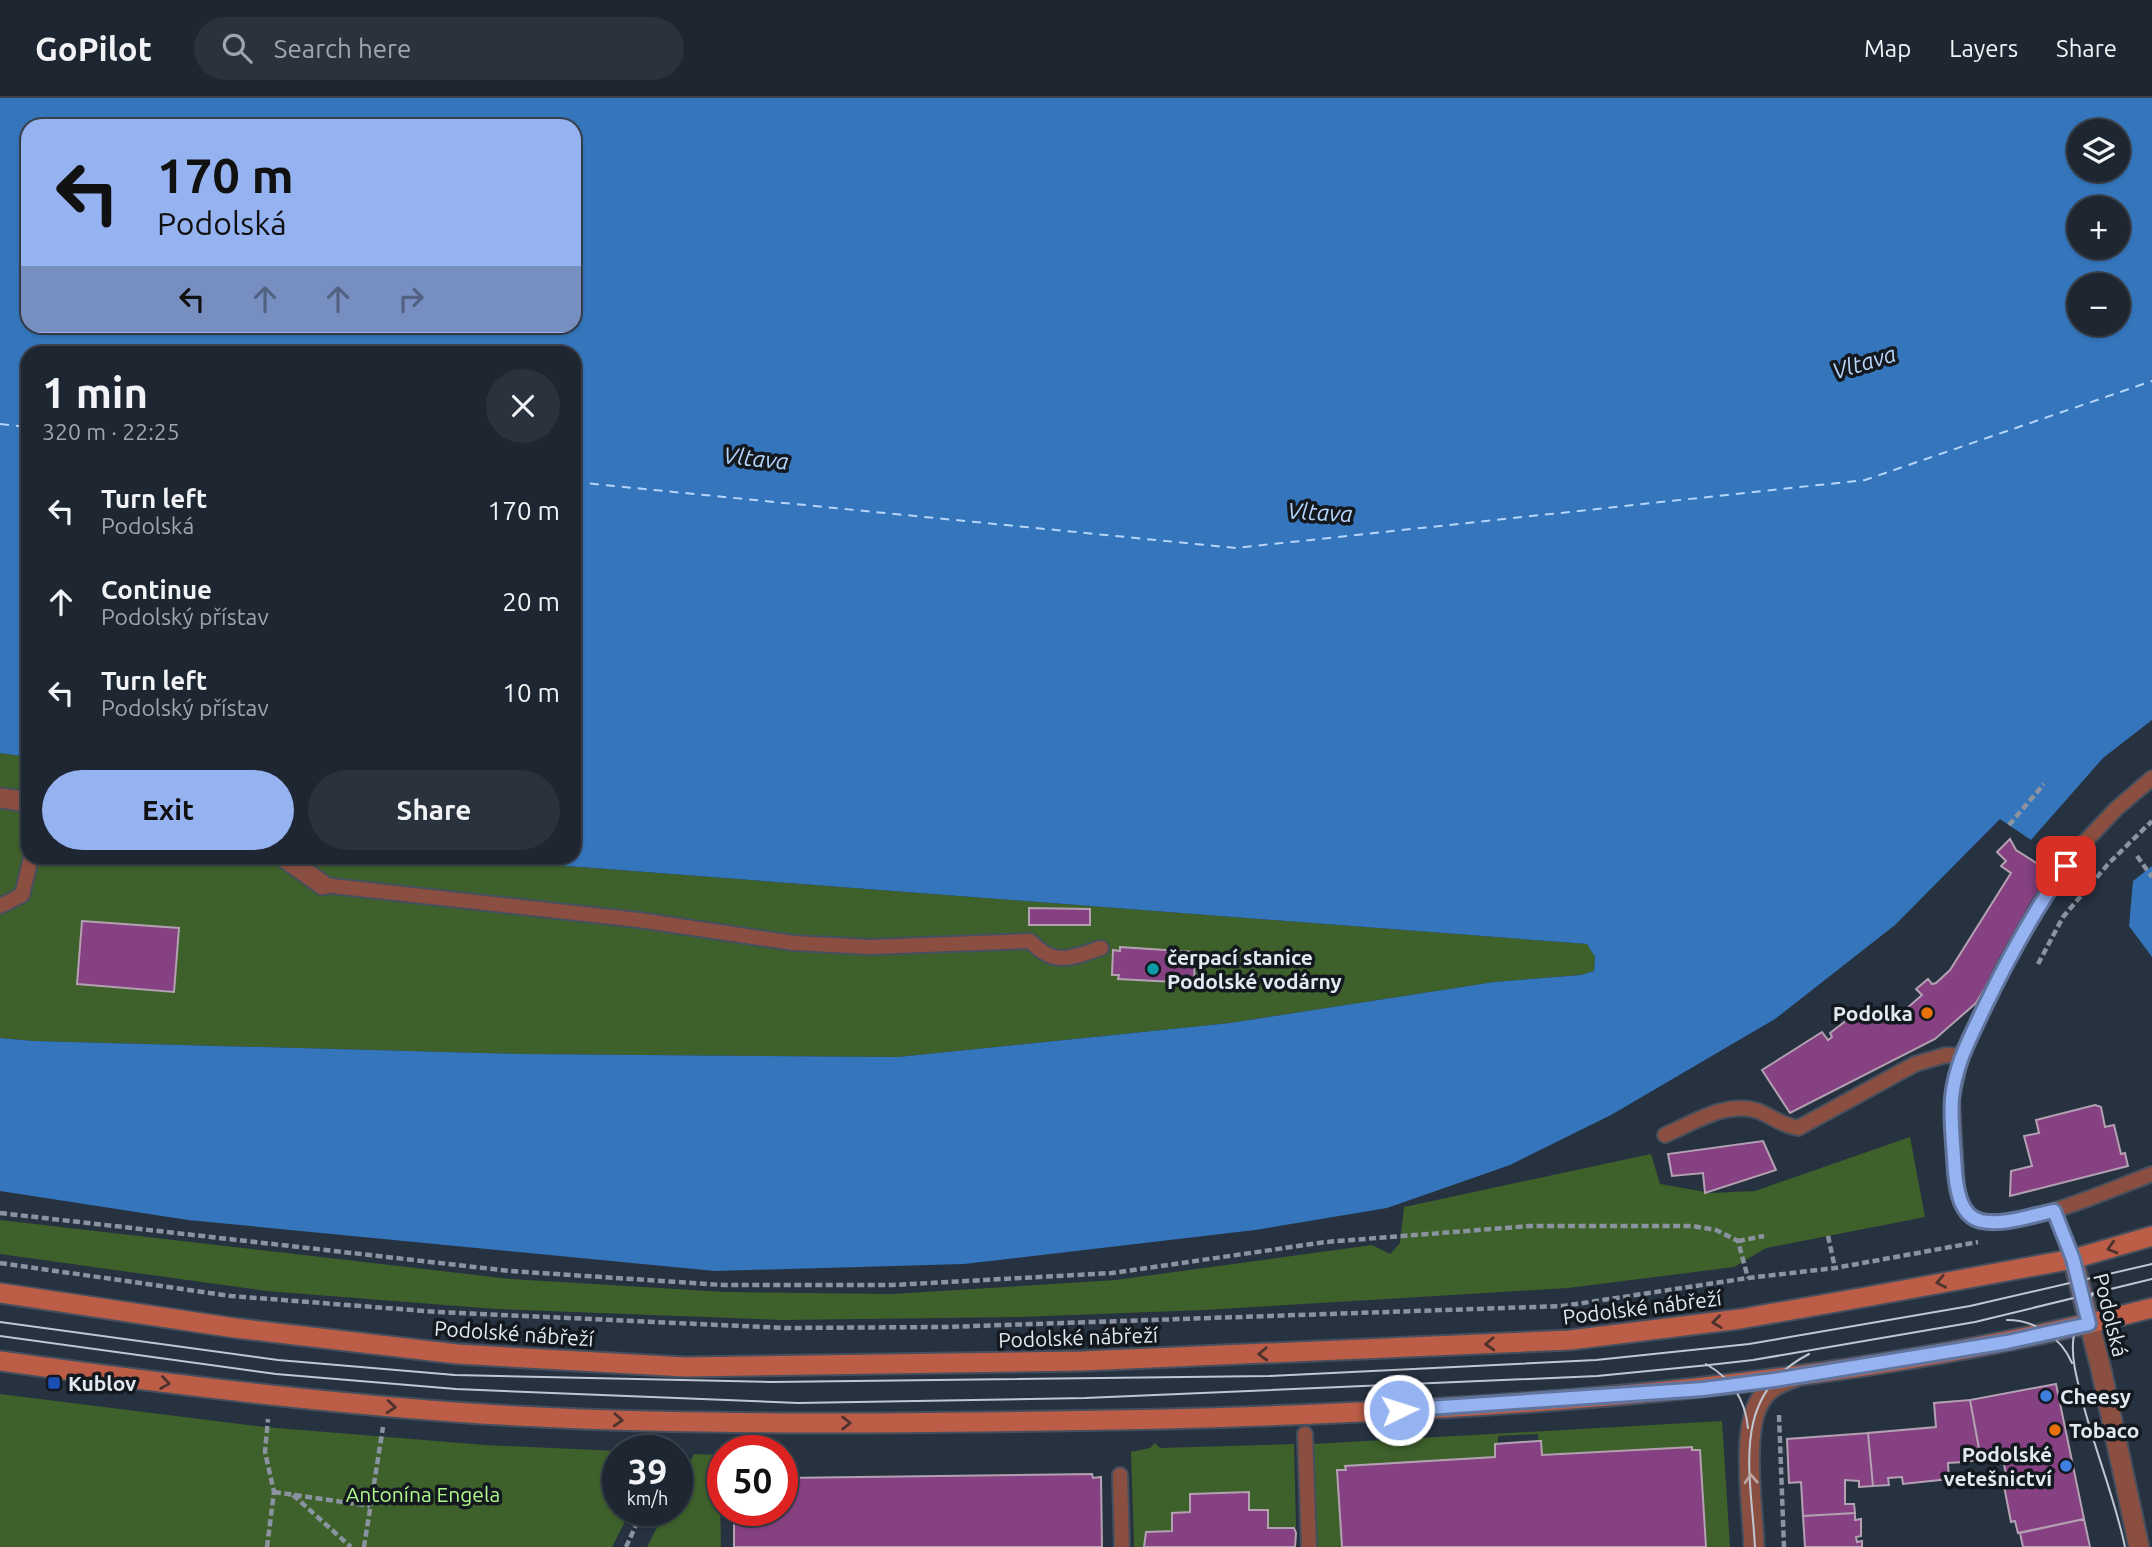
<!DOCTYPE html>
<html lang="en">
<head>
<meta charset="utf-8">
<style>
	body { margin:0; font-family:Ubuntu,sans-serif; background:#2a323d; color:#f1f3f6; height:100vh; display:flex; flex-direction:column; font-size:26px; white-space:nowrap }
	* { box-sizing:border-box; margin:0 }
	p { font-size:23px; color:#a0a5ab }
	.icon { flex:none; width:38px; height:38px; fill:none; stroke:currentColor; stroke-width:2; stroke-linecap:round; stroke-linejoin:round }
	.map { position:relative; flex:1; overflow:hidden }
	.side { position:absolute; left:21px; top:248px; width:560px; height:518px; display:flex; flex-direction:column; background:#1d2631; border-radius:21px; box-shadow:0 2px 5px #0004,0 0 0 2px #3b434d }
	.side>* { flex:none }
	.hud { position:absolute; left:21px; top:21px; width:560px; height:214px; border-radius:21px; box-shadow:0 2px 5px #0004,0 0 0 2px #3b434d; background:#95b2f1; color:#111; overflow:hidden }
	.buttons { position:absolute; left:2067px; top:21px; display:grid; gap:14px }
	.buttons a { display:grid; place-items:center; width:63px; height:63px; border-radius:50%; background:#1d2631; box-shadow:0 2px 5px #0004,0 0 0 2px #3b434d; font-size:35px }
	.speed { position:absolute; left:602px; top:1337px; display:flex; gap:14px; font-size:35px; font-weight:700; text-align:center }
	.speed>* { display:grid; place-content:center; width:91px; height:91px; border-radius:50%; background:#1d2631; box-shadow:0 2px 5px #0004,0 0 0 2px #3b434d; line-height:1 }
	.speed small { font-size:18px; font-weight:400 }
	.speed .limit { border:10px solid #d22; background:#fff; color:#111 }
	.pin { position:absolute; display:grid; place-items:center; width:60px; height:60px; color:#fff; margin:-30px; border-radius:14px; box-shadow:0 4px 10px #0006 }
	.me { position:absolute; width:77px; margin:-38px; rotate:86deg; stroke-linejoin:round; filter:drop-shadow(0 0 5px #0008) }
	.turn { display:flex; align-items:center; gap:24px; height:147px; padding:0 21px; font-size:32px }
	.turn .icon { width:91px; height:91px; stroke-width:2.5 }
	.turn b { display:block; font-size:49px; line-height:60px }
	.lanes { display:flex; align-items:center; height:66px; padding:0 21px; background:#0003; justify-content:center; gap:35px; direction:ltr }
	.lanes .off { opacity:.35 }
	.round { display:grid; place-items:center; flex:none; width:74px; height:74px; border-radius:37px; background:#2a323d }
	.headline { display:flex; align-items:center; justify-content:space-between; height:119px; padding:0 21px }
	h1 { font-size:42px; font-weight:700; line-height:52px }
	.cta { display:flex; gap:14px; margin-top:auto; padding:14px 21px }
	.cta a { flex:1; height:80px; border-radius:42px; background:#95b2f1; color:#111; font-size:28px; font-weight:700; line-height:80px; text-align:center }
	.cta a+a { background:#2a323d; color:#f1f3f6 }
	ul { padding:0; list-style:none }
	li { display:flex; align-items:center; gap:21px; height:91px; padding:0 21px }
	li div { flex:1 }
	li b { display:block; font-size:26px }
	li em { font-style:normal }
	header { display:flex; align-items:center; gap:42px; box-sizing:border-box; height:98px; padding:0 35px; background:#1d2631; border-bottom:2px solid #3b434d }
	header strong { font-size:33px }
	nav { display:flex; gap:38px; margin-inline-start:auto; font-size:24px }
	.search { width:490px; height:63px; background:#2a323d; display:flex; align-items:center; gap:18px; box-sizing:border-box; padding:0 24px; border-radius:38px; color:#a0a5ab; font-size:26px }
	.map>svg:first-child { display:block }
	.green { fill:#3e602b; fill-rule:evenodd }
	.water { fill:#3475bb; fill-rule:evenodd }
	.lines { fill:none; stroke-linecap:round; stroke-linejoin:round }
	.ferry { stroke:#b5d5fb; stroke-width:2; stroke-dasharray:9 7; stroke-linecap:butt }
	.building { fill:#864182; stroke:#b3a1b1; stroke-width:2 }
	.service-casing { stroke:#454f5d; stroke-width:18 }
	.minor-casing { stroke:#454f5d; stroke-width:23 }
	.tertiary-casing { stroke:#454f5d; stroke-width:23 }
	.secondary-casing { stroke:#454f5d; stroke-width:23 }
	.path { stroke:#8a939f; stroke-width:4.5; stroke-dasharray:7 3.5; stroke-linecap:butt }
	.service { stroke:#8b4f41; stroke-width:14 }
	.minor { stroke:#8b4f41; stroke-width:19 }
	.tertiary { stroke:#8b4f41; stroke-width:19 }
	.secondary { stroke:#bc5d47; stroke-width:19 }
	.tram { stroke:#c0c7d2; stroke-width:2 }
	.oneway { stroke:#4f312e }
	.oneway2 { stroke:#bba4a3 }
	.route-casing { stroke:#61749d; stroke-width:18 }
	.route { stroke:#95b2f1; stroke-width:12 }
	.culture-dot { fill:#0f9aa8; stroke:#141920; stroke-width:2.5 }
	.food-dot { fill:#e8710a; stroke:#141920; stroke-width:2.5 }
	.transit-dot { fill:#1a4fb4; stroke:#141920; stroke-width:2.5 }
	.shop-dot { fill:#3f7fe0; stroke:#141920; stroke-width:2.5 }
	.labels { text-anchor:middle; dominant-baseline:central; stroke-width:7; stroke-linejoin:round; paint-order:stroke }
	.poi-label { font-size:21px; font-weight:bold; fill:#e2e9f3; stroke:#141920; text-anchor:start }
	.street-label { font-size:21px; fill:#e2e9f3; stroke:#141920 }
	.park-label { font-size:21px; fill:#aff78a; stroke:#141920 }
	.water-label { font-size:23px; font-style:italic; fill:#b5d5fb; stroke:#141920 }
</style>
</head>
<body>
<header>
<strong>GoPilot</strong>
<div class="search"><svg class="icon" aria-label="search" viewBox="0 0 24 24"><circle cx="10" cy="10" r="6"/><path d="M15 15l6 6"/></svg>Search here</div>
<nav><a>Map</a><a>Layers</a><a>Share</a></nav>
</header>
<div class="map">
<svg width="2152" height="1449" viewBox="0 0 2152 1449">
	<rect width="100%" height="100%" fill="#273241"/>
	<!-- green -->
	<path class="green" d="M0,655L28,659V760H462L1587,846L1595,859L1594,873L1581,877L1494,884L1230,925L898,959L523,956L34,943L0,940ZM82,823H83L179,830L78,886Z
		M1910,1039L1925,1119L1766,1150L1734,1169L1568,1190L1204,1212L1020,1219L783,1222L496,1211L266,1193L0,1156V1122L511,1181L725,1194L892,1196L1116,1182L1372,1147L1390,1156L1400,1145L1404,1109L1651,1056L1660,1086L1711,1095L1755,1093Z
		M0,1296L265,1329L485,1347L618,1353V1412H631L612,1449H0Z
		M1722,1323L1730,1449H1706L1700,1352H1692V1349L1542,1357L1541,1344L1538,1343V1336L1498,1338V1346H1495V1359L1346,1368V1372H1337L1342,1449H1316L1313,1346Z
		M1155,1345L1160,1350L1294,1346L1296,1429L1268,1430L1267,1412H1249L1248,1394L1190,1396V1414L1172,1415V1433L1144,1440V1449H1134L1131,1354L1150,1350Z
		M694,1356L719,1357L721,1449H647L666,1412H677V1389Z"/>
	<!-- water -->
	<path class="water" d="M0,0H2152V622L2103,660L2031,742L2000,721L1895,827L1775,921L1611,1017L1510,1067L1387,1110L1255,1132L964,1166L715,1173L188,1122L0,1093V940L34,943L523,956L898,959L1230,925L1494,884L1581,877L1594,873L1595,859L1587,846L462,760H574V256H28V659L0,655ZM28,28H574V228H28ZM2079,33H2118V72H2079ZM2079,110H2118V149H2079ZM2079,187H2118V226H2079Z
		M2152,768V859L2129,828L2133,783Z"/>
	<g class="lines">
		<!-- ferry -->
		<path class="ferry" d="M0,326L28,329
			M574,384L1236,450L1865,382L2152,283"/>
	</g>
	<!-- building -->
	<path class="building" d="M2010,741L2016,752L2052,775L1976,905L1935,941L1790,1015L1762,972L1822,934L1828,942L1832,939L1830,935L1864,909L1877,926L1905,912L1922,897L1916,891L1928,881L1932,886L1936,885L1950,872L2011,775L2001,768L2006,763L1997,754Z
		M1029,810L1090,811V827H1029Z
		M82,823L179,830L174,894L77,886Z
		M1120,849L1195,854L1194,885L1118,881L1119,877H1112L1113,852L1120,853Z
		M2095,1007L2101,1009L2105,1029L2114,1027L2121,1056L2125,1055L2128,1068L2010,1098L2011,1073L2032,1068L2024,1038L2039,1035L2036,1022Z
		M2095,1007L2101,1009L2105,1029L2114,1027L2121,1056L2125,1055L2128,1068L2010,1098L2011,1073L2032,1068L2024,1038L2039,1035L2036,1022Z
		M1763,1043L1776,1072L1705,1095L1703,1075L1672,1078L1668,1056Z
		M2056,1286L2084,1421L2018,1435L2015,1423L2011,1424L2003,1383L2007,1382L2003,1361L1998,1358L1981,1361L1970,1302Z
		M1970,1302L1981,1362L1971,1363V1357H1962L1963,1364L1948,1365L1949,1381L1903,1386L1902,1379L1888,1380L1889,1387L1873,1388L1868,1335L1936,1329L1934,1305Z
		M1868,1335L1873,1388L1859,1389V1383L1845,1382V1406H1854L1855,1415L1803,1418L1801,1384L1789,1385L1787,1341Z
		M1538,1343H1541L1542,1357L1692,1349V1352H1700L1706,1449H1342L1337,1372H1346L1345,1368L1495,1359V1346Z
		M1092,1376L1093,1380L1101,1379L1102,1449H734V1412H782V1380Z
		M1249,1394V1412H1268V1430H1294L1296,1435L1295,1449H1144L1146,1434L1172,1433V1415L1190,1414V1396Z
		M1855,1415V1422L1861,1421V1438L1856,1439L1857,1444L1862,1443V1449H1805L1803,1418Z
		M2084,1421L2090,1449H2023L2020,1435Z"/>
	<g class="lines">
		<!-- service casing -->
		<g class="service-casing">
			<path id="service" d="M2152,680L2116,711L2080,749L2040,805L2005,867L1961,958L1952,1001L1957,1091C1960,1104 1967,1121 1982,1123C2023,1131 2112,1091 2152,1076
				M323,787L639,822L794,845L870,849L1030,843C1055,869 1070,860 1101,850
				M0,808L22,797L31,760
				M1665,1037C1693,1025 1727,1002 1758,1013C1774,1019 1778,1026 1798,1030L1915,966L1946,957L1961,958
				M2054,1113L2073,1161
				M1305,1336L1309,1449
				M1120,1377L1122,1449"/>
		</g>
		<!-- minor casing -->
		<g class="minor-casing">
			<path id="minor" d="M0,700L28,704
				M285,760L323,787
				M1754,1449C1753,1413 1741,1332 1760,1303C1768,1289 1780,1284 1795,1279"/>
		</g>
		<!-- tertiary casing -->
		<g class="tertiary-casing">
			<path id="tertiary" d="M2073,1161L2101,1271L2139,1449"/>
		</g>
		<!-- secondary casing -->
		<g class="secondary-casing">
			<path id="secondary" d="M0,1195L235,1230L457,1256L685,1269L1082,1263L1570,1242L1740,1221L1871,1198L2073,1161L2152,1138
				M0,1263C151,1284 302,1303 454,1314C591,1324 729,1325 867,1325C990,1324 1113,1323 1236,1319C1544,1309 1853,1287 2152,1210"/>
		</g>
		<!-- path -->
		<path class="path" d="M2009,727L2044,686
			M2137,758L2152,779
			M2038,866L2063,819L2109,765L2152,723
			M0,1115L510,1173L723,1187H893L1112,1175L1326,1144L1530,1128H1692L1716,1132L1738,1143L1748,1180
			M1828,1138L1835,1170
			M1738,1143L1764,1138
			M0,1165L231,1198L438,1214L785,1230L945,1229L1563,1208L1748,1180L1835,1170L1978,1144
			M1779,1317L1784,1449
			M274,1394L370,1408
			M293,1397L351,1449
			M267,1449L274,1394L265,1354L268,1321
			M364,1449L383,1329
			M626,1449L643,1412"/>
		<!-- service -->
		<use href="#service" class="service"/>
		<!-- minor -->
		<use href="#minor" class="minor"/>
		<!-- tertiary -->
		<use href="#tertiary" class="tertiary"/>
		<!-- secondary -->
		<use href="#secondary" class="secondary"/>
		<!-- tram -->
		<path class="tram" d="M2094,1195C2082,1210 2074,1227 2073,1245C2072,1261 2076,1277 2080,1293C2092,1346 2114,1396 2125,1449
			M2007,1222C2035,1222 2061,1239 2072,1265
			M0,1224L278,1262L455,1277L772,1284L1269,1278L1596,1262L1749,1246L1970,1208L2152,1166
			M0,1238L276,1276L456,1291L798,1305L1085,1300L1597,1278L1709,1267L1753,1262L1975,1224L2152,1181
			M1706,1266C1732,1281 1745,1301 1748,1330
			M1755,1449C1751,1375 1729,1297 1809,1256"/>
	</g>
	<!-- one-way arrows -->
	<defs><path id="oneway-chevron" d="M-2-3.5L2.5 0L-2 3.5" fill="none" stroke-width="1.6" stroke-linecap="round" stroke-linejoin="round" transform="scale(1.75)"/></defs>
	<g class="oneway">
		<use href="#oneway-chevron" transform="translate(2112 1150) rotate(164)"/>
		<use href="#oneway-chevron" transform="translate(1941 1184) rotate(169)"/>
		<use href="#oneway-chevron" transform="translate(1717 1224) rotate(173)"/>
		<use href="#oneway-chevron" transform="translate(1490 1246) rotate(177)"/>
		<use href="#oneway-chevron" transform="translate(1263 1256) rotate(178)"/>
		<use href="#oneway-chevron" transform="translate(165 1285) rotate(8)"/>
		<use href="#oneway-chevron" transform="translate(391 1309) rotate(5)"/>
		<use href="#oneway-chevron" transform="translate(618 1322) rotate(3)"/>
		<use href="#oneway-chevron" transform="translate(846 1325)"/>
	</g>
	<use class="oneway2" href="#oneway-chevron" transform="translate(1751 1381) rotate(-93)"/>
	<g class="lines">
		<!-- route casing -->
		<g class="route-casing">
			<path id="route" d="M1399,1312L1703,1291L1774,1282L2007,1244L2089,1226L2073,1161L2054,1113C2032,1117 2004,1128 1981,1123C1960,1118 1957,1092 1955,1075C1954,1051 1950,1024 1952,1000C1955,966 1972,936 1986,906C2010,857 2035,811 2066,768"/>
		</g>
		<!-- route -->
		<use href="#route" class="route"/>
	</g>
	<!-- markers -->
	<circle class="culture-dot" cx="1153" cy="871" r="7"/>
	<g class="food-dot">
		<circle cx="1927" cy="915" r="7"/>
		<circle cx="2055" cy="1332" r="7"/>
	</g>
	<rect class="transit-dot" x="47" y="1278" width="14" height="14" rx="3.5"/>
	<g class="shop-dot">
		<circle cx="2046" cy="1298" r="7"/>
		<circle cx="2066" cy="1368" r="7"/>
	</g>
	<g class="labels">
		<!-- poi labels -->
		<g class="poi-label">
			<text x="1167" y="859">čerpací stanice<tspan x="1167" dy="24">Podolské vodárny</tspan></text>
			<text x="1913" y="915" text-anchor="end">Podolka</text>
			<text x="68" y="1285">Kublov</text>
			<text x="2060" y="1298">Cheesy</text>
			<text x="2069" y="1332">Tobaco</text>
			<text x="2052" y="1356" text-anchor="end">Podolské<tspan x="2052" dy="24">vetešnictví</tspan></text>
		</g>
		<!-- street labels -->
		<g class="street-label">
			<text transform="translate(1642 1209) rotate(-7)">Podolské nábřeží</text>
			<text transform="translate(2111 1217) rotate(76)">Podolská</text>
			<text transform="translate(514 1235) rotate(4)">Podolské nábřeží</text>
			<text transform="translate(1078 1239) rotate(-2)">Podolské nábřeží</text>
		</g>
		<!-- park labels -->
		<g class="park-label">
			<text x="423" y="1396">Antonína Engela</text>
		</g>
		<!-- water labels -->
		<g class="water-label">
			<text transform="translate(1864 264) rotate(-17)">Vltava</text>
			<text transform="translate(756 360) rotate(6)">Vltava</text>
			<text transform="translate(1320 414) rotate(3)">Vltava</text>
		</g>
	</g>
</svg>
<div class="buttons">
<a><svg class="icon" aria-label="layers" viewBox="0 0 24 24"><path d="M12 4l9 5-9 5-9-5zM3 14l9 5 9-5"/></svg></a>
<a>+</a>
<a>−</a>
</div>
<div class="speed"><div>39<small>km/h</small></div><div class="limit">50</div></div>
<div class="pin" style="left:2066px;top:768px;background:#d93025"><svg class="icon" aria-label="arrive" viewBox="0 0 24 24"><path d="M6 21V4h12l-3 4 3 4H6"/></svg></div>
<svg class="me" style="left:1399px;top:1312px" viewBox="-20 -20 40 40"><circle r="17" fill="#95b2f1" stroke="#fff" stroke-width="3"/><path d="M0-11L8 9 0 5-8 9z" fill="#fff"/></svg>
<div class="hud">
<div class="turn"><svg class="icon" aria-label="left" viewBox="0 0 24 24"><path d="M17 20v-9H6M10 6l-5 5 5 5"/></svg><div><b>170 m</b>Podolská</div></div>
<div class="lanes"><svg class="icon" aria-label="left" viewBox="0 0 24 24"><path d="M17 20v-9H6M10 6l-5 5 5 5"/></svg><svg class="icon off" aria-label="ahead" viewBox="0 0 24 24"><path d="M12 20V5M6 11l6-6 6 6"/></svg><svg class="icon off" aria-label="ahead" viewBox="0 0 24 24"><path d="M12 20V5M6 11l6-6 6 6"/></svg><svg class="icon off" aria-label="right" viewBox="0 0 24 24"><path d="M7 20v-9h11M14 6l5 5-5 5"/></svg></div>
</div>
<section class="side">
<div class="headline"><div><h1>1 min</h1><p>320 m · 22:25</p></div><a class="round"><svg class="icon" aria-label="close" viewBox="0 0 24 24"><path d="M6 6l12 12M18 6L6 18"/></svg></a></div>
<ul>
<li><svg class="icon" aria-label="left" viewBox="0 0 24 24"><path d="M17 20v-9H6M10 6l-5 5 5 5"/></svg><div><b>Turn left</b><p>Podolská</p></div><em>170 m</em></li>
<li><svg class="icon" aria-label="ahead" viewBox="0 0 24 24"><path d="M12 20V5M6 11l6-6 6 6"/></svg><div><b>Continue</b><p>Podolský přístav</p></div><em>20 m</em></li>
<li><svg class="icon" aria-label="left" viewBox="0 0 24 24"><path d="M17 20v-9H6M10 6l-5 5 5 5"/></svg><div><b>Turn left</b><p>Podolský přístav</p></div><em>10 m</em></li>
</ul>
<div class="cta"><a>Exit</a><a>Share</a></div>
</section>
</div>
</body>
</html>
